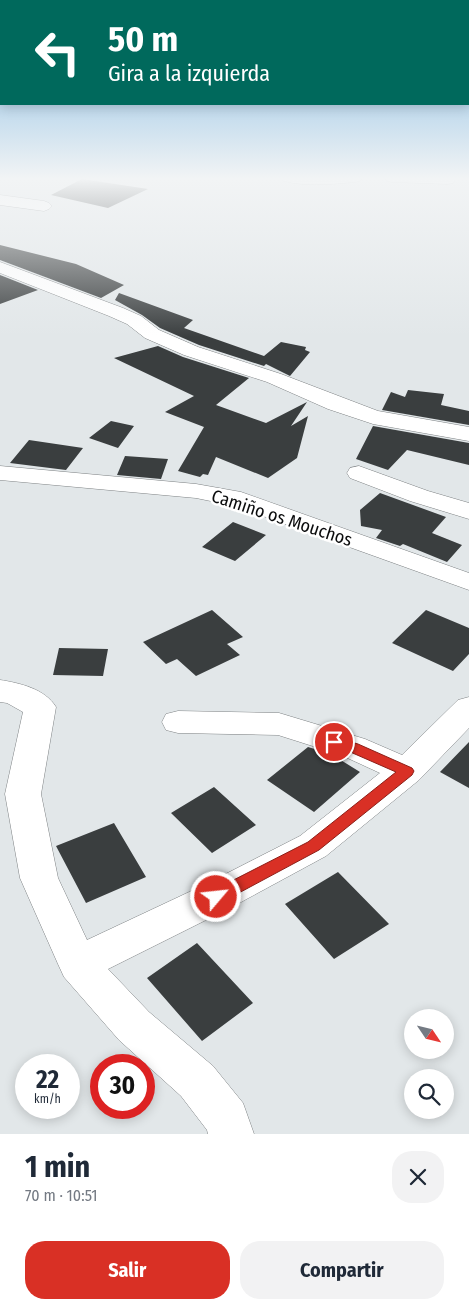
<!DOCTYPE html>
<html lang="es">
<head>
<meta charset="utf-8">
<style>
	body { margin:0; font-family:"Fira Sans Condensed",sans-serif; background:#f2f2f3; color:#1f2937; height:100vh; display:flex; flex-direction:column; font-size:19px; white-space:nowrap }
	* { box-sizing:border-box; margin:0 }
	p { font-size:16px; color:#747a83 }
	.icon { flex:none; width:28px; height:28px; fill:none; stroke:currentColor; stroke-width:2; stroke-linecap:round; stroke-linejoin:round }
	.map { position:relative; height:1134px; overflow:hidden }
	.panel { display:flex; flex-direction:column; background:#fff; flex:1 }
	.panel>* { flex:none }
	.banner { position:absolute; left:0px; top:0px; width:470px; height:105px; box-shadow:0 2px 12px #0003; background:#00695c; color:#fff; overflow:hidden }
	.needle { width:32px; rotate:125deg }
	.fabs { position:absolute; left:404px; top:1009px; display:grid; gap:10px }
	.fabs a { display:grid; place-items:center; width:50px; height:50px; border-radius:50%; background:#fff; box-shadow:0 2px 12px #0003; font-size:25px }
	.speed { position:absolute; left:15px; top:1054px; display:flex; gap:10px; font-size:25px; font-weight:700; text-align:center }
	.speed>* { display:grid; place-content:center; width:65px; height:65px; border-radius:50%; background:#fff; box-shadow:0 2px 12px #0003; line-height:1 }
	.speed small { font-size:12px; font-weight:400 }
	.speed .limit { border:8px solid #d22; background:#fff; color:#111 }
	.pin { position:absolute; display:grid; place-items:center; width:42px; height:42px; color:#fff; margin:-21px; border:2px solid #fff; border-radius:50%; box-shadow:0 1px 5px #0007 }
	.me { position:absolute; width:55px; margin:-28px; rotate:62deg; stroke-linejoin:round; filter:drop-shadow(0 0 4px #0008) }
	.turn { display:flex; align-items:center; gap:18px; height:105px; padding:0 25px; font-size:22px }
	.turn .icon { width:65px; height:65px; stroke-width:2.5 }
	.turn b { display:block; font-size:35px; line-height:42px }
	.round { display:grid; place-items:center; flex:none; width:52px; height:52px; border-radius:20px; background:#f2f2f3 }
	.summary { display:flex; align-items:center; justify-content:space-between; height:85px; padding:0 25px }
	h1 { font-size:30px; font-weight:700; line-height:38px }
	.primary-button { display:flex; gap:10px; margin-top:auto; padding:10px 25px }
	.primary-button a { flex:1; height:58px; border-radius:20px; background:#d93025; color:#fff; font-size:20px; font-weight:700; line-height:58px; text-align:center }
	.primary-button a+a { background:#f2f2f3; color:#1f2937 }
	.map>svg:first-child { display:block }
	.building { fill:#3a3e3f }
	.lines { fill:none; stroke-linecap:round; stroke-linejoin:round }
	.street-casing { stroke:#7e8284; stroke-width:1 }
	.secondary-casing { stroke:#7e8284; stroke-width:1 }
	.street { fill:#fff; fill-rule:evenodd }
	.secondary { fill:#fff; fill-rule:evenodd }
	.route { fill:#d93025; stroke:#8d1f18 }
	.labels { text-anchor:middle; dominant-baseline:central; stroke-width:5; stroke-linejoin:round; paint-order:stroke }
	.street-label { font-size:18px; fill:#0a0b0c; stroke:#fff }
</style>
</head>
<body>
<div class="map">
<svg width="469" height="1134" viewBox="0 0 469 1134">
	<rect width="100%" height="100%" fill="#e2e7e9"/>
	<!-- building -->
	<path class="building" d="M82,179L148,189L108,208L51,195Z
		M0,245L76,264L124,285L101,298L0,260Z
		M0,275L38,290L0,304Z
		M119,293L193,320L184,328L264,356L281,342L306,347L305,350L310,352L290,376L266,364L264,366L199,345L160,328L142,315L115,300Z
		M158,346L183,357L249,378L216,405L266,423L307,402L291,426L308,416L297,458L268,478L216,457L208,475L203,474L200,477L178,471L204,427L165,412L194,396L114,358Z
		M408,390L444,394L441,405L469,411V425L382,410L391,392L405,397Z
		M111,421L134,426L118,448L89,438Z
		M373,426L469,443V465L407,450L388,470L356,459Z
		M29,440L83,448L66,470L10,463Z
		M125,456L168,459L161,479L117,475Z
		M380,493L446,517L432,533L462,545L447,562L403,544L400,546L376,538L382,530L361,526L360,510Z
		M233,522L266,535L235,561L202,547Z
		M212,610L243,637L227,644L240,655L196,676L177,659L166,664L143,642Z
		M426,610L469,628V654L453,671L392,643Z
		M59,648L108,649L103,676L53,675Z
		M469,742V788L440,772Z
		M308,747L331,754L360,772L314,812L267,780Z
		M214,787L256,825L212,853L171,813Z
		M114,823L146,877L86,903L56,846Z
		M338,872L389,924L334,959L285,904Z
		M197,943L253,1003L202,1041L147,978Z"/>
	<g class="lines">
		<!-- street casing -->
		<g class="street-casing">
			<path id="street" d="M282,178H362L360,181L355,182C332,184 307,187 284,181Z
				M385,178H454L455,180L453,183L448,184L392,182L387,181Z
				M0,195L44,201L49,203L52,206L49,209L44,211L0,205Z
				M0,466L196,484L241,492L469,573V590L235,506L196,498L0,480Z
				M359,466L428,491L469,503V519L410,501L350,478L347,473L350,468Z
				M0,680C20,683 45,689 56,707L41,794L58,878L87,940L202,886L300,836L380,773L341,755L278,735L178,733L166,730L162,722L166,714L178,711L279,713L365,739L402,755L458,700L469,697V728L419,780L326,856L230,908L108,969L149,1012L213,1066L243,1103L254,1134H208L207,1130L181,1096L119,1040L64,977L58,964L20,878L5,794L23,712L7,703L0,702Z"/>
		</g>
		<!-- secondary casing -->
		<g class="secondary-casing">
			<path id="secondary" d="M0,262L123,308L141,316L159,330L198,347L281,374L378,411L469,427V441L373,424L328,409L267,382L184,355L145,338L127,324L109,316L0,273Z"/>
		</g>
		<!-- street -->
		<use href="#street" class="street"/>
		<!-- secondary -->
		<use href="#secondary" class="secondary"/>
	</g>
	<!-- sky -->
	<linearGradient id="sky" x2="0" y2="1"><stop stop-color="#75b3e0"/><stop offset="0.53" stop-color="#f2f4f5"/><stop offset="1" stop-color="#f2f4f5" stop-opacity="0"/></linearGradient>
	<rect width="469" height="337" fill="url(#sky)"/>
	<!-- route -->
	<path class="route" d="M334,737L358,744L412,768L414,771L412,775L319,850L222,902L216,904L210,902L208,897L210,892L308,842L396,772L348,751L330,745L328,742L330,738Z"/>
	<g class="labels">
		<!-- street labels -->
		<g class="street-label">
			<text transform="translate(282 518) rotate(18)">Camiño os Mouchos</text>
		</g>
	</g>
</svg>
<div class="fabs">
<a><svg class="needle" viewBox="-14 -14 28 28"><path d="M0-13l5 13h-10z" fill="#e53935"/><path d="M0 13l5-13h-10z" fill="#747a83"/></svg></a>
<a><svg class="icon" aria-label="search" viewBox="0 0 24 24"><circle cx="10" cy="10" r="6"/><path d="M15 15l6 6"/></svg></a>
</div>
<div class="speed"><div>22<small>km/h</small></div><div class="limit">30</div></div>
<div class="pin" style="left:334px;top:742px;background:#d93025"><svg class="icon" aria-label="arrive" viewBox="0 0 24 24"><path d="M6 21V4h12l-3 4 3 4H6"/></svg></div>
<svg class="me" style="left:216px;top:897px" viewBox="-20 -20 40 40"><circle r="17" fill="#d93025" stroke="#fff" stroke-width="3"/><path d="M0-11L8 9 0 5-8 9z" fill="#fff"/></svg>
<div class="banner">
<div class="turn"><svg class="icon" aria-label="left" viewBox="0 0 24 24"><path d="M17 20v-9H6M10 6l-5 5 5 5"/></svg><div><b>50 m</b>Gira a la izquierda</div></div>
</div>
</div>
<section class="panel">
<div class="summary"><div><h1>1 min</h1><p>70 m · 10:51</p></div><a class="round"><svg class="icon" aria-label="close" viewBox="0 0 24 24"><path d="M6 6l12 12M18 6L6 18"/></svg></a></div>
<div class="primary-button"><a>Salir</a><a>Compartir</a></div>
</section>
</body>
</html>
